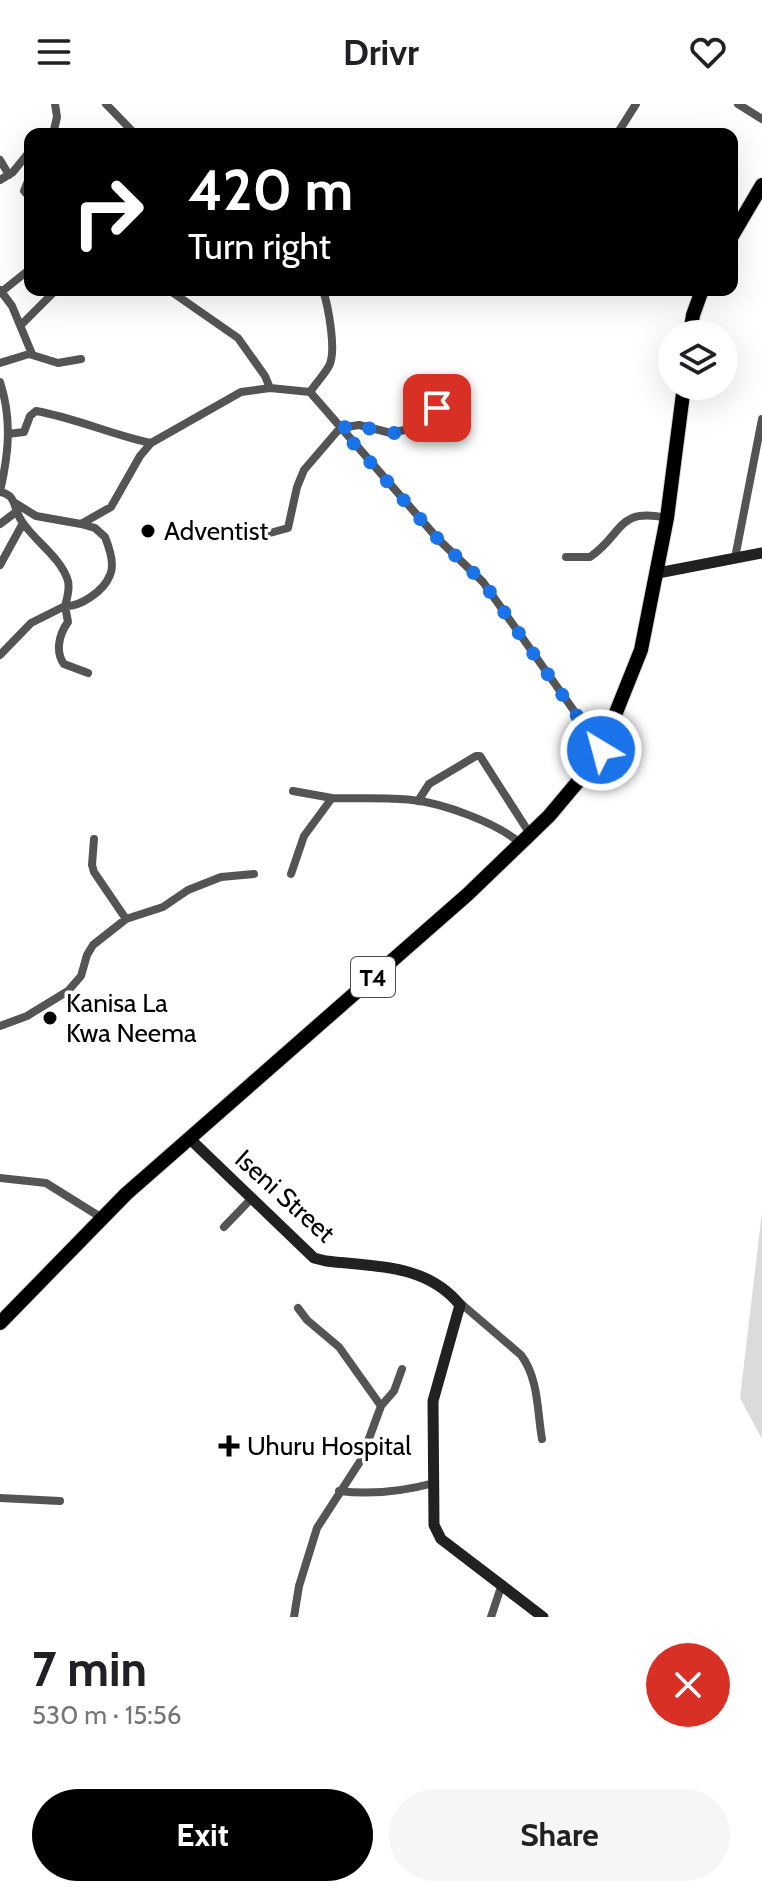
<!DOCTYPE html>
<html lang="en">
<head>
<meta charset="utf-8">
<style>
	body { margin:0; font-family:Cabin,sans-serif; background:#f6f6f6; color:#202124; height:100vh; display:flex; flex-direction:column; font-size:30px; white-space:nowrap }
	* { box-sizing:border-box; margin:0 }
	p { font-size:26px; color:#757577 }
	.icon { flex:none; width:44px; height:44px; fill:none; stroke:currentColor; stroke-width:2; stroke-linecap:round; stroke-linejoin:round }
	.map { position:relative; height:1513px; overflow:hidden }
	.side { display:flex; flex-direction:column; background:#fff; flex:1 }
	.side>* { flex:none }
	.banner { position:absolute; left:24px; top:24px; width:714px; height:168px; border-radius:16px; box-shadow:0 8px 32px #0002; background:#000; color:#fff; overflow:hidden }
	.tools { position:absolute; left:658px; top:216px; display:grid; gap:16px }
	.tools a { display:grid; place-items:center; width:80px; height:80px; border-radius:50%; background:#fff; box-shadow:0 8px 32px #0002; font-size:40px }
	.pin { position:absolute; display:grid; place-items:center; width:68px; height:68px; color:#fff; margin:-34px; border-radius:16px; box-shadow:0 4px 12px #0006 }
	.me { position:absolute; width:88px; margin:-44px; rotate:323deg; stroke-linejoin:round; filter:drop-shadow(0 0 6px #0008) }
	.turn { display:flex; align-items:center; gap:28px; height:168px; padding:0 32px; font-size:36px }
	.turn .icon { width:104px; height:104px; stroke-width:2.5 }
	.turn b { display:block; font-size:56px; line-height:68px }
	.round { display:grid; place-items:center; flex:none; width:84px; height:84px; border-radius:42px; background:#f6f6f6 }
	.overview { display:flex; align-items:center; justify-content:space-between; height:136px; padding:0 32px }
	h1 { font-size:48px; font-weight:700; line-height:60px }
	.primary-button { display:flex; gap:16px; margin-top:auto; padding:16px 32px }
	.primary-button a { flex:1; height:92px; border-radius:48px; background:#000; color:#fff; font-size:32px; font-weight:700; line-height:92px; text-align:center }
	.primary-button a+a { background:#f6f6f6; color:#202124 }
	header { display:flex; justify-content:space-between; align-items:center; height:104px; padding:0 32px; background:#fff; font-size:36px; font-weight:700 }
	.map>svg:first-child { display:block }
	.green { fill:#dbdbdb }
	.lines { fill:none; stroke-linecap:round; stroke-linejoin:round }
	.highway-casing { stroke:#dbdbdb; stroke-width:16 }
	.street { stroke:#545454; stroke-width:8 }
	.secondary { stroke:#212121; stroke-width:11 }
	.highway { stroke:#000; stroke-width:14 }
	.route { stroke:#1a73e8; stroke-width:14; stroke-dasharray:0 25.2 }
	.poi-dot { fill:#000; stroke:#fff; stroke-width:3 }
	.labels { text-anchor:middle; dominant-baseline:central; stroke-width:7; stroke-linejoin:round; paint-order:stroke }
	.shield { fill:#fff; stroke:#4c4c4c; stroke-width:2 }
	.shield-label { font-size:24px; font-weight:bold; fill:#000 }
	.poi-label { font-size:26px; fill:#000; stroke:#fff; text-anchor:start }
	.street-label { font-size:26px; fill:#000; stroke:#fff }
</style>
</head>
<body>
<header><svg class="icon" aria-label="menu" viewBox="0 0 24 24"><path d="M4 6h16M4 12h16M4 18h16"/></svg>Drivr<svg class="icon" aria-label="heart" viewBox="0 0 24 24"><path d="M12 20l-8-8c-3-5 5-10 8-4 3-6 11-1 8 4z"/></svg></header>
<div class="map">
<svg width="762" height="1513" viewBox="0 0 762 1513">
	<rect width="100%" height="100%" fill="#fff"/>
	<!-- green -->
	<path class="green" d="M762,1108V1335L740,1294Z"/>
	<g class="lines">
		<!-- highway casing -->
		<g class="highway-casing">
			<path id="highway" d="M732,132L762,81
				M690,230L693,211L702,186
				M0,1219L126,1090L468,790L549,712L586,668L601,646L641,546L667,414L684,282"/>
		</g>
		<!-- street -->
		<path class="street" d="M106,0L135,30
			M738,0L762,15
			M53,30L57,13L55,0
			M617,30L636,0
			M0,56L9,71
			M30,72L24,87L30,94
			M0,76L13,68L30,47
			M0,186L12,202L32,250
			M169,186L238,234L265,272L270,284
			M0,189L30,165
			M21,221L56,186
			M0,259L29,250L58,259L81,255
			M0,278C12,315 9,349 0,387
			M310,288C316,279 324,271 329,262C337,247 328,202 323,186
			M8,330L24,328L30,312L36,307C76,314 112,331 151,339
			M0,388C17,391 13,404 21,416C34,437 61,453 68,477C70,486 67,494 65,502L31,519L0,551
			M15,399L36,412L81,420
			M0,420L16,408
			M259,432L288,424L297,383L304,366L340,324L359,321L391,329L409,325L462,282
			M566,453H590C624,430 616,403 667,414
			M735,454L762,315
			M0,461L23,419
			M88,569L64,560C55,548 59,530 68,518L65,502C80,503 104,487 110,471C115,461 109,443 105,433L95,424L81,420L111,403L140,352L151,339L241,288L270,284L310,288L438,435L483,478L601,645
			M293,687L332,694
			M418,697L429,680L476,652H480L530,730
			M94,735L92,761L94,768L126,815
			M291,770L304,732L332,694C358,695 386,693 412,696C443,699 497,719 520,739
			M0,922L27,912L68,887L81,872L87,851L93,841L126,815L163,803L188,786L221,773L254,770
			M0,1074L46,1079L102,1114
			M224,1123L251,1095
			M458,1197L521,1251C539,1275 537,1307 542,1335
			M381,1302L394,1287L402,1265
			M339,1387C372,1391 401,1388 434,1379
			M0,1394L60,1397
			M294,1513L299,1482L317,1424L361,1356L381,1302L339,1243L307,1216L298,1204
			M491,1513L502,1480"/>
		<!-- secondary -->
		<path class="secondary" d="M658,469L762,449
			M189,1034L314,1154L326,1157C374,1163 426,1159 460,1201L458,1208L433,1297L434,1421L441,1435L543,1513"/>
		<!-- highway -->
		<use href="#highway" class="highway"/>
	</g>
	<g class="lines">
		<!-- route -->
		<path class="route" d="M437,304C424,314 409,330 391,329C368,327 367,319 340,324L438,435L483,478L601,646"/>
	</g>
	<!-- markers -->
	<g class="poi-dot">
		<circle cx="148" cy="427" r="8"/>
		<circle cx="50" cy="914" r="8"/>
		<path d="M225 1330h8v8h8v8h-8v8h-8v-8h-8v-8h8z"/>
	</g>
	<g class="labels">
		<!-- shield labels -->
		<rect class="shield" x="351" y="853" width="44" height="40" rx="6"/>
		<g class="shield-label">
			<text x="373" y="873">T4</text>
		</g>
		<!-- poi labels -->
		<g class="poi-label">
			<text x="164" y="427">Adventist</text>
			<text x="66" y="899">Kanisa La<tspan x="66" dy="30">Kwa Neema</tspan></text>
			<text x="247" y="1342">Uhuru Hospital</text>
		</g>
		<!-- street labels -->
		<g class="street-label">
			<text transform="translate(285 1092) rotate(42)">Iseni Street</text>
		</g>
	</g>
</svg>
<div class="tools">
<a><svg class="icon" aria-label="layers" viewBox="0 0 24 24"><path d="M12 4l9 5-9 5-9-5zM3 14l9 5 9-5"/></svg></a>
</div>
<div class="pin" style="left:437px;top:304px;background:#d93025"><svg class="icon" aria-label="arrive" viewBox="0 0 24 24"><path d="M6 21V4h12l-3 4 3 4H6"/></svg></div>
<svg class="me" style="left:601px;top:646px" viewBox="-20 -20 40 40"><circle r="17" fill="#1a73e8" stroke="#fff" stroke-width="3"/><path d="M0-11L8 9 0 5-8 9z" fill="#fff"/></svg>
<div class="banner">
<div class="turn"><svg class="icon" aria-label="right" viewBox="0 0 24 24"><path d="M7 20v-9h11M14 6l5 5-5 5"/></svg><div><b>420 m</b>Turn right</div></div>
</div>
</div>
<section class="side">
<div class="overview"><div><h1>7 min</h1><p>530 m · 15:56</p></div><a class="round" style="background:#d93025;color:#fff"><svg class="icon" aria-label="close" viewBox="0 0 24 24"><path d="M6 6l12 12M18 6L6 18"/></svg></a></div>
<div class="primary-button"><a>Exit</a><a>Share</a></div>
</section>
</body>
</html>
